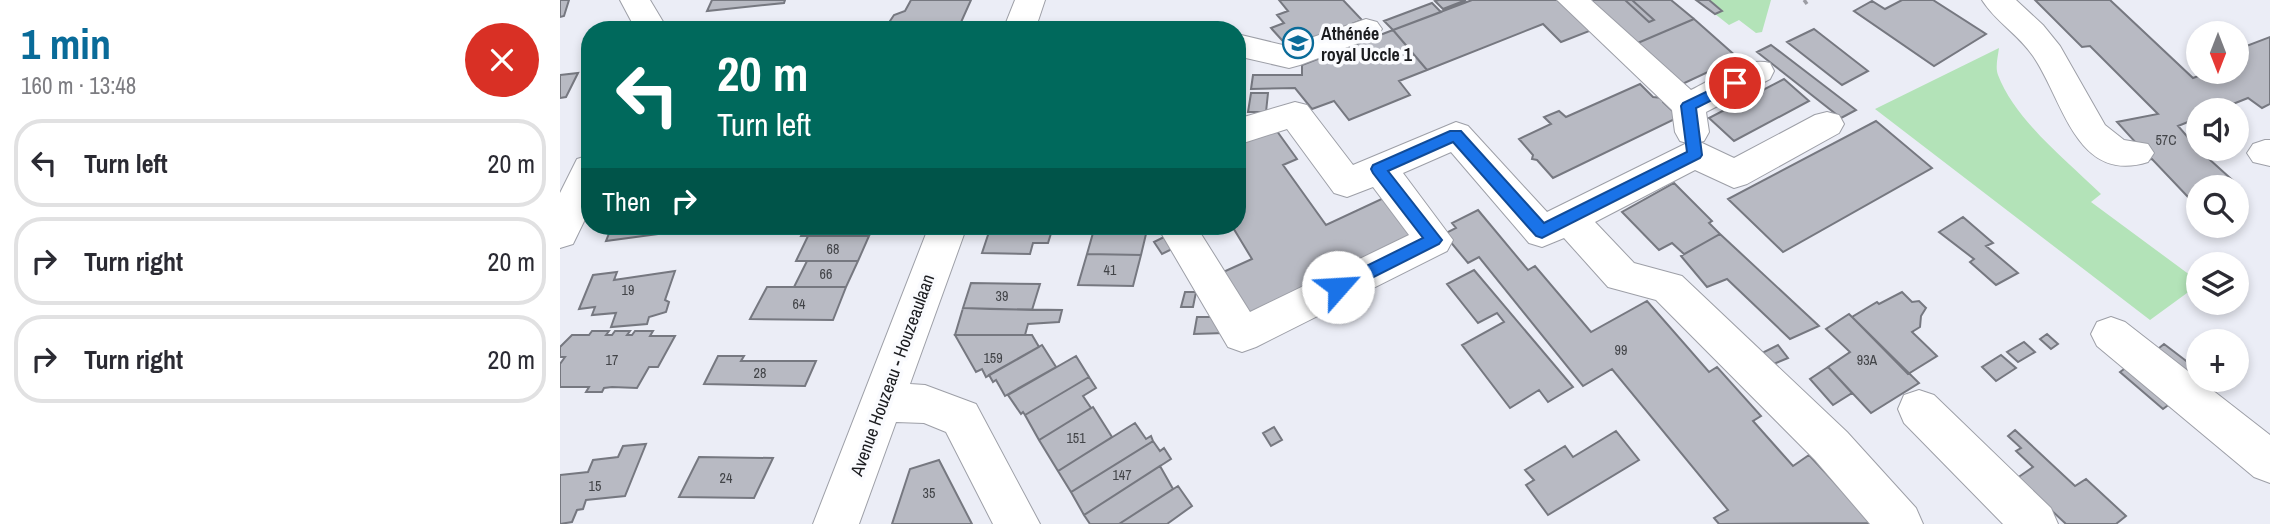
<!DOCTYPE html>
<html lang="en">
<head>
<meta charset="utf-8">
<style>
	body { margin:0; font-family:"Archivo Narrow",sans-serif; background:#f2f2f3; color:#2b2b33; height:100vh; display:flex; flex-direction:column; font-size:26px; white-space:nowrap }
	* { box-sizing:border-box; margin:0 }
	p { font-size:23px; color:#7c7c81 }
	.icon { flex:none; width:38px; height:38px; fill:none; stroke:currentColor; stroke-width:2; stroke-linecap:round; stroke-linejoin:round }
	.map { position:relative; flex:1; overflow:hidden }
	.drawer { display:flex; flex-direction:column; background:#fff; width:560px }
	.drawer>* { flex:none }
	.banner { position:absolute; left:21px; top:21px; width:665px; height:214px; border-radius:28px; box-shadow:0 4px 10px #0003; background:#00695c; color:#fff; overflow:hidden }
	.needle { width:46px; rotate:180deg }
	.buttons { position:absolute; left:1626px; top:21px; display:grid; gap:14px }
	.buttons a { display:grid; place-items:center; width:63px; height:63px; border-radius:50%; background:#fff; box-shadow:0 4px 10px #0003; font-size:35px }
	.pin { position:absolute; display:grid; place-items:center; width:60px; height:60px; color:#fff; margin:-30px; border:4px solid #fff; border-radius:50%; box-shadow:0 2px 7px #0007 }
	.me { position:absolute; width:77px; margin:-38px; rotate:64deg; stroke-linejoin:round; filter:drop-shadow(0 0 5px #0008) }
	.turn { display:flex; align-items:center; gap:24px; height:147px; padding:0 21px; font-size:32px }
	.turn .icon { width:91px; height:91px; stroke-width:2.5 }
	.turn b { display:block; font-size:49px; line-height:60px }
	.then { display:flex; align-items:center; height:66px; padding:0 21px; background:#0003; gap:14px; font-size:26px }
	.round { display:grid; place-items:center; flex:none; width:74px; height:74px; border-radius:37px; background:#f2f2f3 }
	.headline { display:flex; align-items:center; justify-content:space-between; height:119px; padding:0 21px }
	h1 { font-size:42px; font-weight:800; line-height:52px; color:#096b99 }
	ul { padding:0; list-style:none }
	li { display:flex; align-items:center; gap:21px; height:88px; margin:0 14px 10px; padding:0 7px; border:4px solid #e1e1e2; border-radius:28px }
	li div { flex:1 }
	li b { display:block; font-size:26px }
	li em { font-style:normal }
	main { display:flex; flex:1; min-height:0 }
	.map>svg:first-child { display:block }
	.green { fill:#b3e3b8 }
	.building { fill:#b8bac3; stroke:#767880; stroke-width:2 }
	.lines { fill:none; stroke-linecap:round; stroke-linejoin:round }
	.minor-casing { stroke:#9d9fa7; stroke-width:2 }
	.path { stroke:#9c9da4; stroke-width:3.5; stroke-dasharray:6 3.5; stroke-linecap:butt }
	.minor { fill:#fff; fill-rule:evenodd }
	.route { fill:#1a73e8; stroke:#114b97; stroke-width:2 }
	.labels { text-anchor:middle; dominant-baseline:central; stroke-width:7; stroke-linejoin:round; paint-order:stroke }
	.number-label { font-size:14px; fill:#424448 }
	.poi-label { font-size:18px; font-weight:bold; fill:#1b1c1f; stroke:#fafbfe; text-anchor:start }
	.street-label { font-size:18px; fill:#1b1c1f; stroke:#fafbfe }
</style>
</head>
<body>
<main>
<section class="drawer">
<div class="headline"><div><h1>1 min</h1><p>160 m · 13:48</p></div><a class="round" style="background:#d93025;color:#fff"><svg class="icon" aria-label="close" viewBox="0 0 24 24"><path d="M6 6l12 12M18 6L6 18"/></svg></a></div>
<ul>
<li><svg class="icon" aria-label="left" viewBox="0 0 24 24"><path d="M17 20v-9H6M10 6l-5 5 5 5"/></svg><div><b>Turn left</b></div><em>20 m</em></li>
<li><svg class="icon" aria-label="right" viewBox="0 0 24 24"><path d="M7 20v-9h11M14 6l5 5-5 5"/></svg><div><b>Turn right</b></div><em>20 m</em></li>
<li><svg class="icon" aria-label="right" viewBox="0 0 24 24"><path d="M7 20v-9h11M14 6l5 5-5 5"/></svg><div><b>Turn right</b></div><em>20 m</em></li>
</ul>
</section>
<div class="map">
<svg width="1710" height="524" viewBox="0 0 1710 524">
	<rect width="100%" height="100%" fill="#ebedf6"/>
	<!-- green -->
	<path class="green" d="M1149,0H1211L1202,32L1196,33L1179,20L1169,25L1155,14L1162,10Z
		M1439,48C1438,56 1435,67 1438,75C1455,120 1507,161 1541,194L1531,202L1638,281V285L1590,320L1315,109Z"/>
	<!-- building -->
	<path class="building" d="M0,0H9L4,16L0,17Z
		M152,0H225L224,3L147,11Z
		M351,0H411L398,29L324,30L334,15L345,11Z
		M719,0H783L802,20L730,49L711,28L724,23L717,15L728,11Z
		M879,0H906L883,9L875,1Z
		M912,0H1001L1032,30L1001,42L983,24L867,70L833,30Z
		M912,0H1001L1032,30L1001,42L983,24L867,70L833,30Z
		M1024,0H1065L1089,22L1094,20L1072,0H1111L1134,19L1073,45Z
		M1024,0H1111L1134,19L1073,45Z
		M1065,0H1072L1094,20L1089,22Z
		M1136,0H1149L1162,11L1155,14Z
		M1342,0H1373L1426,34L1374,66L1294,11L1312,1L1325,9Z
		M1475,0H1550L1633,78L1649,72H1676V50L1710,37V104L1702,108L1688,98L1658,110H1638V118L1618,126L1638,149L1679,186L1638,187V195L1629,198L1592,159L1587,160L1578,145L1557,122L1598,114L1530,46L1522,47Z
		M872,3L881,12L833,30L824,21Z
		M1134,19L1178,58L1118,86L1073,45Z
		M1254,29L1308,71L1282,85L1227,42Z
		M833,30L867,70L839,81L850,95L789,120L774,101L752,109L735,88L691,89L693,75H742V65Z
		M1211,45L1296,110L1281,118L1197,52Z
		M18,73L6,97L0,98V75Z
		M1224,79L1249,101L1174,141L1149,118Z
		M1080,84L1093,97L1103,98V102L1119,117L993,178L977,160L972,159L973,155L959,139L991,124L984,117L999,111L1006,117Z
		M691,93H708L706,112H688Z
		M1316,121L1372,168L1223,252L1168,199Z
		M714,127L737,159L723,165L766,225L828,196L856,233L686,315L661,273L692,259L672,226H677V142Z
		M1114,183L1152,221L1149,223L1160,234L1124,254L1112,243L1099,250L1062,212Z
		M918,210L968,270L975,266L1031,332L1087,301L1149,372L1157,367L1201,416L1193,421L1233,466L1249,455L1312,523L1159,524L1154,518L1168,510L1052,369L1023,386L919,257L908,263L884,234L896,228L892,223Z
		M1403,217L1433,243L1426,246L1458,273L1436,285L1410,262L1414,259L1379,232Z
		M52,226H122L120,231L46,241Z
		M246,226H314L309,236H241Z
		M431,226L477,227H493L488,243H473L470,254L422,253Z
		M533,233L586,234L581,255L527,254Z
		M1160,234L1259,326L1230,339L1167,279L1147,287L1121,256Z
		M248,236H309L298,261H236Z
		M606,236L614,248L602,254L594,242Z
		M527,254L581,255L573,286L518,285Z
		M247,261H298L286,287H234Z
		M914,270L1013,387L988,402L979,390L950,408L902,345L944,322L937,313L918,323L887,284Z
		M115,271L105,300L109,302L106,312L89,317L87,324L51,327L56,313L32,315L35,307L19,309L33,275L57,272L54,280Z
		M411,283L480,284L472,310L403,308Z
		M207,287H286L273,320L190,319Z
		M625,292H636L633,307H621Z
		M1342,292L1352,302L1359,301L1366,308L1361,316L1360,327L1352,332L1377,356L1348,374L1292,317L1317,302L1319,304Z
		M403,308L430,309L502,310L499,322L468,324L465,335H395Z
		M1289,314L1359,383L1311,413L1268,367L1290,352L1266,329Z
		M637,317H655L664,333L634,334Z
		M32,331H49L46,335H52L55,331H70L67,335H72L75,331H93L90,336H115L98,367H89L77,388L52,387L44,388L42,392H26L29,387H0V364L5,357H0V347L12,335H29Z
		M1655,332L1667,341L1644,339Z
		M1487,334L1498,344L1491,349L1480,339Z
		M395,335H472L479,347L426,377L422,369L416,372Z
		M1464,342L1475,352L1458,362L1447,352Z
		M1604,344L1638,370L1639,380L1633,385L1593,353Z
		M482,345L496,367L445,396L436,380L433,382L429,375Z
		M1218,345L1228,358L1211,365L1200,354Z
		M1441,355L1456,368L1436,381L1422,367Z
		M158,356H184L181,361H256L245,386L144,384Z
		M516,356L529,377L465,415L463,412L461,414L448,395Z
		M1571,364L1615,400L1603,409L1560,372Z
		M1268,367L1292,393L1273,405L1250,379Z
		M529,377L536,388L523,396L531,408L479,440L465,415Z
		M533,407L552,437L498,471L479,440Z
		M575,423L586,439L591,436L593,441L511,492L498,471Z
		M714,427L722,440L711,446L703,433Z
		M1455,430L1515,486L1526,479L1566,516L1556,524H1506L1457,478L1473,467L1456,451L1461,448L1448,436Z
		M1056,431L1079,460L988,515L966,485L974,480L965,470L1005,446L1013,457Z
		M593,441L600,451L604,448L611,459L524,515L511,492Z
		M86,444L65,496L26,500L23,509L17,510L12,522L0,524V475L28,472L33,460L58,457L63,446Z
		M139,457L213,458L194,498L119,497Z
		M379,460L412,524H332L350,469Z
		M600,466L613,489L559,524H530L524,515Z
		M618,486L632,506L607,524H559Z"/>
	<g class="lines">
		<!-- minor casing -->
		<g class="minor-casing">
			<path id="minor" d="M60,0H90L108,30H76Z
				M455,0H485L475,30H443Z
				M997,0H1031L1131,90C1154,79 1184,56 1210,63L1214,71L1210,79L1146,112L1149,132L1144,141L1140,142L1174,158L1255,115L1267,112L1279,115L1284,124L1279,133L1187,184L1174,188L1135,170L1035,222L1074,263L1122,276L1287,432L1356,508L1363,524H1310L1255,460L1096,300L1048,287L1004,238L982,247L969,243L891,152L843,173L893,240L887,251L696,347L682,352L668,347L597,226H636L690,312L849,235L813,187L787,197L774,193L727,129L677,145V119L735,102L747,105L793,165L896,122L908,126L987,212L1127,143L1120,141L1115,132L1112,110Z
				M1422,0H1456L1483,25L1500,46L1545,125L1564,140L1588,144L1594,153L1588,162C1516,185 1503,99 1473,56C1459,35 1435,21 1422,0Z
				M806,19L817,22L822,29L817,36L740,65L729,68L677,56V34L727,46Z
				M1705,140H1710V166L1693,162L1687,153L1693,144Z
				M30,155V209L13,244L0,248V193L17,159Z
				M369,226H407L350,384L365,385L416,404L480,524H433L386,432L364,423L336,422L299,524H253Z
				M1551,317L1565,322L1710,435V483L1694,477L1537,346L1531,334L1537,322Z
				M1359,390L1374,395L1491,508L1498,524H1443L1344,423L1338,409L1344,395Z"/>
		</g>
		<!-- path -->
		<path class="path" d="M1244,0L1247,4"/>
		<!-- minor -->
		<use href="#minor" class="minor"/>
	</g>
	<!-- route -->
	<path class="route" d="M1175,78L1180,79V86L1136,108L1142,155L1140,158L982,238L976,236L893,142L828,171L882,240L879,244L784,292H772L770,287L772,283L863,238L813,173L811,169L813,165L890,131H901L984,223L1127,152L1121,106L1123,103Z"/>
	<!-- icons -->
	<defs>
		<g id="school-ring" transform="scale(1.575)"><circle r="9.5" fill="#fafbfe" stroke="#096b99" stroke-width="1.5"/><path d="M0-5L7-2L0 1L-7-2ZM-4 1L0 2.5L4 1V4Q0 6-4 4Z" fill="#096b99"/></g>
	</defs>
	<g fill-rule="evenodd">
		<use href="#school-ring" x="738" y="43"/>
	</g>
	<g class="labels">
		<!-- number labels -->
		<g class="number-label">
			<text x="1606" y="140">57C</text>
			<text x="273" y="249">68</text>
			<text x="550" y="270">41</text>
			<text x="266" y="274">66</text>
			<text x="68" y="290">19</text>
			<text x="442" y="296">39</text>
			<text x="239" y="304">64</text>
			<text x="1061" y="350">99</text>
			<text x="433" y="358">159</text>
			<text x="52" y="360">17</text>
			<text x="1307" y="360">93A</text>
			<text x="200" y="373">28</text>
			<text x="516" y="438">151</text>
			<text x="562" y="475">147</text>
			<text x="166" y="478">24</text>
			<text x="35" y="486">15</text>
			<text x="369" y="493">35</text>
		</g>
		<!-- poi labels -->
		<g class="poi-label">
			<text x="761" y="33">Athénée<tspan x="761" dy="21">royal Uccle 1</tspan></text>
		</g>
		<!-- street labels -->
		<g class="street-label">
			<text transform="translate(332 375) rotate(-70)">Avenue Houzeau - Houzeaulaan</text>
		</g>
	</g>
</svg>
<div class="buttons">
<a><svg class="needle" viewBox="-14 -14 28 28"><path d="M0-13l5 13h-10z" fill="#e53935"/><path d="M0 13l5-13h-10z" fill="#7c7c81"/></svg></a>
<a><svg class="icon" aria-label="sound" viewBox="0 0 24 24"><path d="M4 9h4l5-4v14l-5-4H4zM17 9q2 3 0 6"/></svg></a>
<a><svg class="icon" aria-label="search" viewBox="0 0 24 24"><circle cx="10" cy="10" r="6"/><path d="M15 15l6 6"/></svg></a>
<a><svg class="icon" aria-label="layers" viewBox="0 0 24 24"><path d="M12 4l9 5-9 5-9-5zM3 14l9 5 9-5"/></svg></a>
<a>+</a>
</div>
<div class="pin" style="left:1175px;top:83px;background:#d93025"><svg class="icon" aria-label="arrive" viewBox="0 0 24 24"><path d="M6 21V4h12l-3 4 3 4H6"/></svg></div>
<svg class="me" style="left:778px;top:287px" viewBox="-20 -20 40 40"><circle r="19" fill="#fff"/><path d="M0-13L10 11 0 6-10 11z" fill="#1a73e8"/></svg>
<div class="banner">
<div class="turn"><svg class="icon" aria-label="left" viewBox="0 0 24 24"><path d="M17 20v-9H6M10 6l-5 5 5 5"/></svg><div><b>20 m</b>Turn left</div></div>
<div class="then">Then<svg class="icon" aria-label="right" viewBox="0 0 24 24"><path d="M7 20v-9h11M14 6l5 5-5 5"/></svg></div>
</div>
</div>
</main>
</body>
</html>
